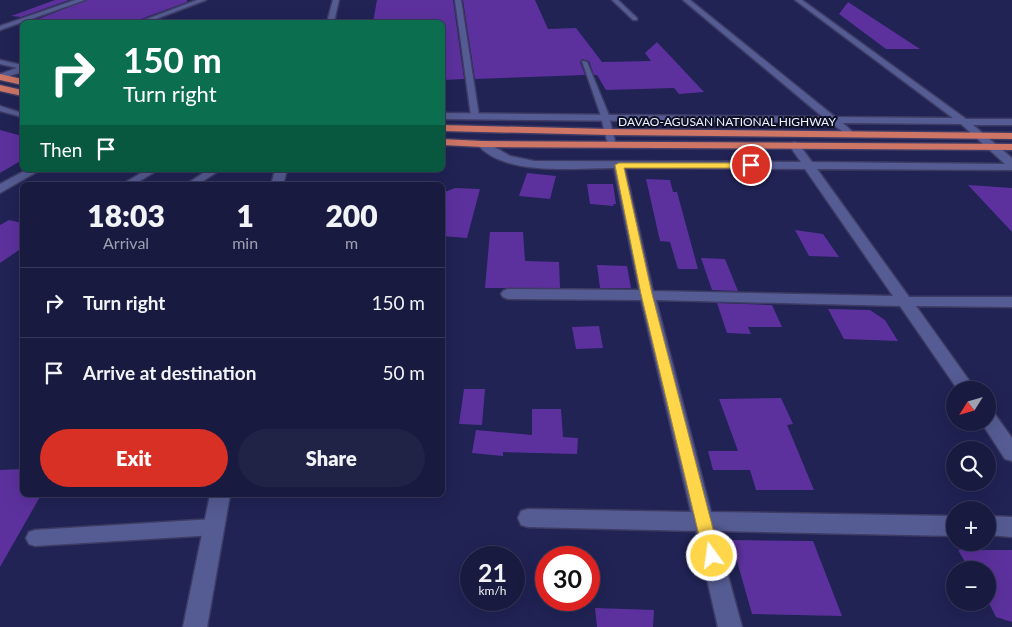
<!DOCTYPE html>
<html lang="en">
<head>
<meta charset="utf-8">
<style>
	body { margin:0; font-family:Lato,sans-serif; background:#212346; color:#f1f3f6; height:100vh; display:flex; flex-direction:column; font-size:19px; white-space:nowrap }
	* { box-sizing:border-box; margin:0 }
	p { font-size:16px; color:#9fa1b0 }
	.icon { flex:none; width:28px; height:28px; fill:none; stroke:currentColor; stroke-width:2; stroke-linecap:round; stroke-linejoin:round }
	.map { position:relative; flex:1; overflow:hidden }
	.sheet { position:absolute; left:20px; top:182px; width:425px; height:315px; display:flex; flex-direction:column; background:#181a3f; border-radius:8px; box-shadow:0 5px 20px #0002,0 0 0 1px #363859 }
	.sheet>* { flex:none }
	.banner { position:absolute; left:20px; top:20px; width:425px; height:152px; border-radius:8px; box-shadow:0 5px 20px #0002,0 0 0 1px #363859; background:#0b6e4f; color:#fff; overflow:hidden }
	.needle { width:32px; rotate:233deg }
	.fabs { position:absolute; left:946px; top:381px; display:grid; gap:10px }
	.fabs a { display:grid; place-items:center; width:50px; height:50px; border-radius:50%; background:#181a3f; box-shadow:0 5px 20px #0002,0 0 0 1px #363859; font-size:25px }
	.speed { position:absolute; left:460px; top:546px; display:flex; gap:10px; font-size:25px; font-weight:700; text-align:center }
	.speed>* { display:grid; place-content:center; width:65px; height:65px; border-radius:50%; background:#181a3f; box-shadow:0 5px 20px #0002,0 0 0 1px #363859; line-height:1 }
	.speed small { font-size:12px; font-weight:400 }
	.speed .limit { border:8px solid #d22; background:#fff; color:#111 }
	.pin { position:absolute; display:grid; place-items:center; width:42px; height:42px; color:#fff; margin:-21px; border:2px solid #fff; border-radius:50%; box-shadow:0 1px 5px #0007 }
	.me { position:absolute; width:55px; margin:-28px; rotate:346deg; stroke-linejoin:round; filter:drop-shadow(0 0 4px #0008) }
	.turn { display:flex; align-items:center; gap:18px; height:105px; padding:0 20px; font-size:22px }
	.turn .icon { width:65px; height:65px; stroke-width:2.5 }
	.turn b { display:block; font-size:35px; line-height:42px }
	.then { display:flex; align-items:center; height:48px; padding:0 20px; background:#0003; gap:10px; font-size:19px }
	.eta { display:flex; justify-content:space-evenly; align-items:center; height:85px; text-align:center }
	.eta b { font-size:30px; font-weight:800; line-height:35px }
	.primary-button { display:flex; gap:10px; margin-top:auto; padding:10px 20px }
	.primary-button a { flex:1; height:58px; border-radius:30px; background:#d93025; color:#fff; font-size:20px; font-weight:800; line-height:58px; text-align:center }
	.primary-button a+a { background:#212346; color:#f1f3f6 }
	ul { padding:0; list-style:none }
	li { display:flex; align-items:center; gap:15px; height:70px; padding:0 20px; border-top:1px solid #363859 }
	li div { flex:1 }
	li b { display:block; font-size:19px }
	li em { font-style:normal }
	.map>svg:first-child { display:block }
	.building { fill:#5c319d }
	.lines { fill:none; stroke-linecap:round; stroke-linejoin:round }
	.service-casing { stroke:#3e3b64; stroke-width:3 }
	.minor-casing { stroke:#3e3b64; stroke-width:3 }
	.secondary-casing { stroke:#3e3b64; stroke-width:3 }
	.trunk-casing { stroke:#3e3b64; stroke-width:3 }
	.service { fill:#555c93; fill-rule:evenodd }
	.minor { fill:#555c93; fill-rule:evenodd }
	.secondary { fill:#555c93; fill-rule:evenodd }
	.trunk { fill:#ce7566; fill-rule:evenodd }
	.route { fill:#ffd54a; stroke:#a68a30 }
	.labels { text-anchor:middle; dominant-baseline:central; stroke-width:4; stroke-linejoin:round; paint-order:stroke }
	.far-street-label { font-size:12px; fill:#eff2ff; stroke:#0e1025 }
</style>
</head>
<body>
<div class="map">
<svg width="1012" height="627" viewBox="0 0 1012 627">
	<rect width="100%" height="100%" fill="#202354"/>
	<!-- building -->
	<path class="building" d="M55,0H69L21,17L11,16Z
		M87,0H187V2L133,22H69L38,19Z
		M377,0H453L464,79L442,80V22H373Z
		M463,0H535L548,29L576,28L602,62L651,61L645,53L657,42L704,92L679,94L674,88L606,90L597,75H594L589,61L582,59L580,62L585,75L475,79Z
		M848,2L920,49H886L839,14Z
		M0,130L22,136V160L0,173Z
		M527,173L556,176L550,199L519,196Z
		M646,179L670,180L673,192H677L698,269H678L670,242L660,241Z
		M587,184H613L616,204H613L614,206L590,204Z
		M968,185L1012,188V232Z
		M455,188L480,189L467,238L442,236V193Z
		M9,220L22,223V248L0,263V225Z
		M795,230L823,234L839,257L809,256Z
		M490,232H523L525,261L559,262L560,288H485Z
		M701,258L725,259L738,291L712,290Z
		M597,265L627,266L631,288H600Z
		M717,303L772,305L782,327H748L751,334L727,333Z
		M828,309L870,310L885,320L898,341L844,339Z
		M599,326L603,348L576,349L572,327Z
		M464,389H485L482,425L459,424Z
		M781,398L793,424L787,425L814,490H756L750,470H713L708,451H738L719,399Z
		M532,409H561L563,437L578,438L577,454L503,452V456L472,453L476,430L532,435Z
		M22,469V495H41L0,567V470Z
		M731,540L813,541L842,616L752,614Z
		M958,550H1012V622L996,617L988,601V570H970Z
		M595,608L654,610L653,627H597Z"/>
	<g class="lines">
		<!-- service casing -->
		<g class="service-casing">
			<path id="service" d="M455,0H461L479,116L475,118L471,116Z
				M612,0H618L637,18V20H633Z
				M0,60L22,65V69L0,64Z
				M582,61L587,62L608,113L616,145L615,147L608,145L600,113Z
				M0,106L22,113V117L0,111Z
				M146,170H158L133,185H121Z
				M208,170H220L197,185H185Z
				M214,519L220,521L223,527L220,533L214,535L35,546L29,544L26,538L29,532L35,530Z"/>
		</g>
		<!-- minor casing -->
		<g class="minor-casing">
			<path id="minor" d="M75,0H85L0,30V26Z
				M197,0H206L148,22H139Z
				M683,0H690L835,117L953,118L795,0H802L966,119H1012V125H973L1012,158V170L817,169L909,297H1012V307L916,306L976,390H958L900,306L656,300L711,512L955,516V536L716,531L742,627H718L696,531L528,527L521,525L518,518L521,511L528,509L691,512L641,300L508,299L503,297L501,294L503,291L508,289L639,290L614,168C576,168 504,177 477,144L478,142H486L510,156L534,161L801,162L789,145L794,142L798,143L812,162L1005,164L961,124L843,123L855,134L850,137L831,123L442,119V113L823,117ZM625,168L805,169L893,296L653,291Z
				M22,66V72L0,79V74Z
				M26,170H40L0,193V184Z
				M988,411L994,413L1012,438V461L1005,459L981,422H988Z
				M988,516L1012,517V537L988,535Z"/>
		</g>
		<!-- secondary casing -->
		<g class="secondary-casing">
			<path id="secondary" d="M333,0H339L334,22H327Z
				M275,170H287L283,185H271Z
				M210,495H230L207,627H183Z"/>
		</g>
		<!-- trunk casing -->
		<g class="trunk-casing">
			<path id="trunk" d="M0,74L22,79V85L0,80Z
				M0,85L22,90V96L0,91Z
				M442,125L609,129L1012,133V139L609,135L442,131Z
				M442,139L482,141L1012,144V150L482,147L442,145Z"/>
		</g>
		<!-- service -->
		<use href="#service" class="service"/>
		<!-- minor -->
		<use href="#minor" class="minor"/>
		<!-- secondary -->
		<use href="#secondary" class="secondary"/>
		<!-- trunk -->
		<use href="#trunk" class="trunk"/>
	</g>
	<!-- route -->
	<path class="route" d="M619,163H751L755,165L751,168H624L652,294L720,556L718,562L712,564L706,562L704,556L641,294L615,165Z"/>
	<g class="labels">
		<!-- far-street labels -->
		<g class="far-street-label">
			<text x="727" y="121">DAVAO-AGUSAN NATIONAL HIGHWAY</text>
		</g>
	</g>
</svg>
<div class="fabs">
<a><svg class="needle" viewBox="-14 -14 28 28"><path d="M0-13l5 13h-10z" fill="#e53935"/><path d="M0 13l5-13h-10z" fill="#9fa1b0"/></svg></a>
<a><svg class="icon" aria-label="search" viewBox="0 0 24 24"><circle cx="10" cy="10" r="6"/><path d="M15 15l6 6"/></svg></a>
<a>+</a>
<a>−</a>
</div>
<div class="speed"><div>21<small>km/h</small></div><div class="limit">30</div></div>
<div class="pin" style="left:751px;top:165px;background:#d93025"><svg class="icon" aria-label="arrive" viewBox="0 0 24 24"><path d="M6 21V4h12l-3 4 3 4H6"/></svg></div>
<svg class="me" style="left:712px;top:556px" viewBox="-20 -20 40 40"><circle r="17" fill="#ffd54a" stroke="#fff" stroke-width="3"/><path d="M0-11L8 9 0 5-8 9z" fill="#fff"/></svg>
<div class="banner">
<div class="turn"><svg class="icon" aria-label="right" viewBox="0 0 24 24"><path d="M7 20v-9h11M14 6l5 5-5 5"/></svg><div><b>150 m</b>Turn right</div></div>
<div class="then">Then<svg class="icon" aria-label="arrive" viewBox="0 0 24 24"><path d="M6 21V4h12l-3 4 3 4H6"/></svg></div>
</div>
<section class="sheet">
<div class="eta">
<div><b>18:03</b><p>Arrival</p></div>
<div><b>1</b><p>min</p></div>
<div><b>200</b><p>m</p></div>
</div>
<ul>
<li><svg class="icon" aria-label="right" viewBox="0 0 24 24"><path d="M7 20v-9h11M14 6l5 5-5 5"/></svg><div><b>Turn right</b></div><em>150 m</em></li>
<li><svg class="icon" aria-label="arrive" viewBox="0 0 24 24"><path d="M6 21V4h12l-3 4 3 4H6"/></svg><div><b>Arrive at destination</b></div><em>50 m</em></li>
</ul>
<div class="primary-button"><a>Exit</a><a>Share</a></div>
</section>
</div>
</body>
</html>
